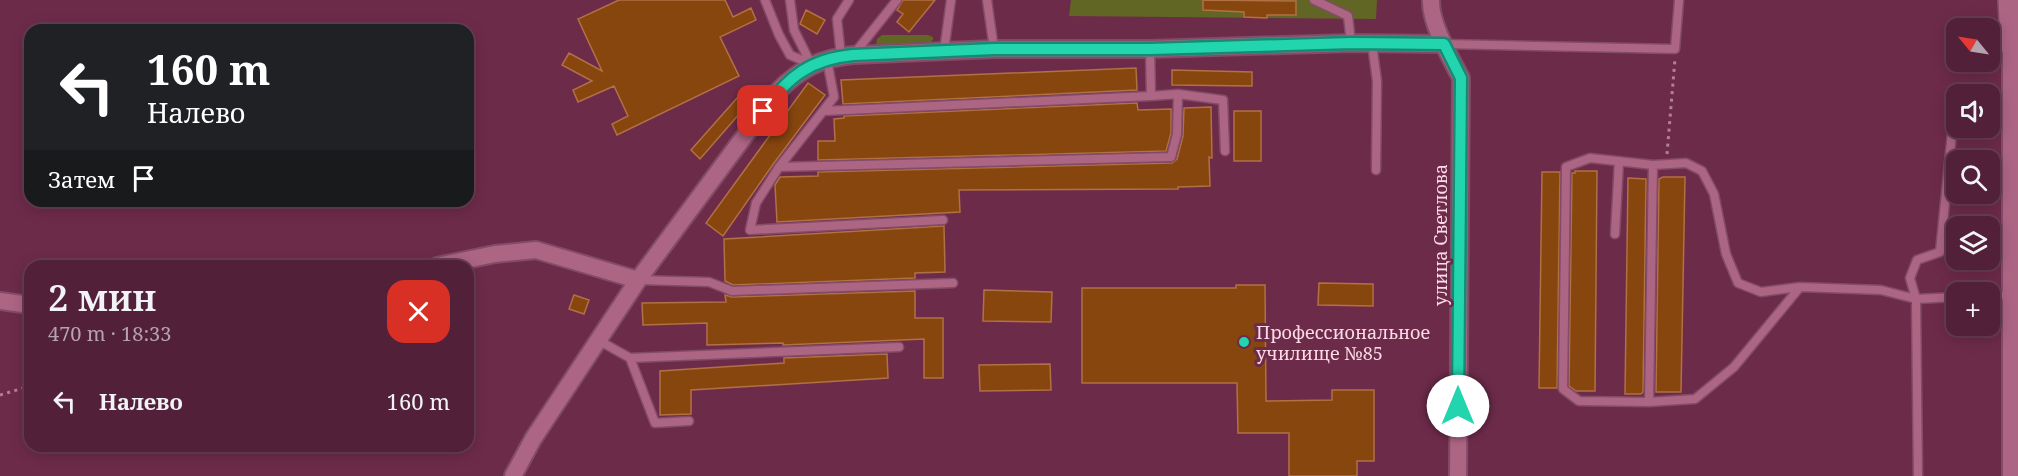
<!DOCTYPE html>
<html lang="ru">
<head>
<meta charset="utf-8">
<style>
	body { margin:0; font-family:"Noto Serif",serif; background:#582840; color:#f1f3f6; height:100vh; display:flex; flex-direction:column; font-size:22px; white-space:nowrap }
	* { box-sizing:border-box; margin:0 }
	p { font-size:20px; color:#b5a3ae }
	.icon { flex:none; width:33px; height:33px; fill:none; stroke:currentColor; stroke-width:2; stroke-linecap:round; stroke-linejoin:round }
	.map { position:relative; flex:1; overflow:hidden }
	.side { position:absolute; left:24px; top:260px; width:450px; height:192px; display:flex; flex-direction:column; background:#522038; border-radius:18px; box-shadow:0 3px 15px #0003,0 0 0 2px #683e53 }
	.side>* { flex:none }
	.guide { position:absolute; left:24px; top:24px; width:450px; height:183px; border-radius:18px; box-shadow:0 3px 15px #0003,0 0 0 2px #683e53; background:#202124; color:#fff; overflow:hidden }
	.needle { width:39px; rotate:300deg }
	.tools { position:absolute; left:1946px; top:18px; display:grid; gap:12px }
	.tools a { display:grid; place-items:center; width:54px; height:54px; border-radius:12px; background:#522038; box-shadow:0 3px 15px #0003,0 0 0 2px #683e53; font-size:30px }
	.pin { position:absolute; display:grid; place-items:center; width:51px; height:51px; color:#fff; margin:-26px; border-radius:12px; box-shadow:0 3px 9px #0006 }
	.me { position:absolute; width:66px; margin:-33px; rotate:0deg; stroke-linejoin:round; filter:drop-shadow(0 0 4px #0008) }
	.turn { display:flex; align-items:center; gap:21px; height:126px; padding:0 24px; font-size:27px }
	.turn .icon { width:78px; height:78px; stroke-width:2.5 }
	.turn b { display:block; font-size:42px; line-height:51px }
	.then { display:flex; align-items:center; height:57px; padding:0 24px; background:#0003; gap:12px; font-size:22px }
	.round { display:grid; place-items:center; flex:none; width:63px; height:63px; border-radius:18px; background:#582840 }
	.head { display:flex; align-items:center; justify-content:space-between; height:102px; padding:0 24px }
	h1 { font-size:36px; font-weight:600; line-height:45px }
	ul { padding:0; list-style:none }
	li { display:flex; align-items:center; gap:18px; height:78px; padding:0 24px }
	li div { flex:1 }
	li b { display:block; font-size:22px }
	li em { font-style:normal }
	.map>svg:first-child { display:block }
	.green { fill:#616624 }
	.building { fill:#88460f; stroke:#b17045; stroke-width:1.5 }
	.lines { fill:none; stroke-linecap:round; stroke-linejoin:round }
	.service-casing { stroke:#824c67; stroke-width:11 }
	.minor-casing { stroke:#824c67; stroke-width:20 }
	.tertiary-casing { stroke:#824c67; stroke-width:24 }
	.path { stroke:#b38197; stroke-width:3; stroke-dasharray:3 4.5; stroke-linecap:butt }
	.service { stroke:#ad6584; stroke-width:8 }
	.minor { stroke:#ad6584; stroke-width:16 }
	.tertiary { stroke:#ad6584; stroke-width:21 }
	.route-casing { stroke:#168a72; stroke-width:15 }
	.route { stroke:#22d5af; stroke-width:10 }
	.poi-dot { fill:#22d5af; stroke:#6d2b4a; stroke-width:2 }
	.labels { text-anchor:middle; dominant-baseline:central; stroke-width:6; stroke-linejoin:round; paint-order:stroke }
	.street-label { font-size:18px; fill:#fcdbe7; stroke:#6d2b4a }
	.poi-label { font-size:18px; fill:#fcdbe7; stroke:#6d2b4a; text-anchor:start }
</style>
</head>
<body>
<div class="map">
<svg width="2018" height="476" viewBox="0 0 2018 476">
	<rect width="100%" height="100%" fill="#6d2b4a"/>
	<!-- green -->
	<path class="green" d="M1071,0H1377L1376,19L1069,16Z
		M882,35H928L933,37V40L930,42L876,45L877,39Z"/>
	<!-- building -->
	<path class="building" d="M619,0H725L733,17L751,8L756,20L720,37L739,76L617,135L612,124L628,116L614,86L578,102L573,90L592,81L562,65L569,53L602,71L578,19Z
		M903,0H935L909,32L897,22L903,14L897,10Z
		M1203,0L1296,1V15H1267V18L1244,17V12L1203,10Z
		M806,10L825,20L817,34L800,24Z
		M1136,68L1137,90L843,104L841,80Z
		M1172,70L1252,72V86L1172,85Z
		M808,83L825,95L774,163L723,236L706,223Z
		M745,89L754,97L700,159L691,150Z
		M1137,103L1138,110L1171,109V133L1166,151L818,160V141H835L834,119L844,118V116Z
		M1211,107L1212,158L1209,157L1210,186L1178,187V189L959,190L960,212L777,222L775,185L780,177L818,176V172L1172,163L1177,159L1183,136L1184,108Z
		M1234,111H1261V161H1234Z
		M1575,171H1597L1595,391H1576L1569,386L1572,173H1575Z
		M1542,172H1560L1557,388H1539Z
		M1663,177H1685L1681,392H1656L1659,179Z
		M1628,178L1646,179L1643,392L1641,394H1625Z
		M944,226L945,272L915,273V278L733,285L725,281L724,239Z
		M1319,283L1373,284V306L1318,305Z
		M1236,285H1265L1266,401L1332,400V390H1374V461H1357V476H1289V433H1238L1237,383H1082V288H1236Z
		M984,290L1052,292L1051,322L983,321Z
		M915,291V318H943V378H924V339L783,345V343L707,345V323L643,325L642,303L726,302L725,295L732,297Z
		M574,295L589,300L584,314L569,309Z
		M887,354L888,378L691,390V414L660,415V371L784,363V358Z
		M1050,364L1051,390L980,391L979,365Z"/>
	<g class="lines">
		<!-- service casing -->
		<g class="service-casing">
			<path id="service" d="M765,0L779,35L790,55L811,64
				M790,0L794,30L811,64
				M987,0L994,49
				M1314,0L1348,16L1351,43
				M1372,44L1377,81L1376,170
				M1444,44L1675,49L1679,0
				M1150,49L1151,96L1178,94L1223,100L1225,151
				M944,51L951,0
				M854,54L897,0
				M841,56L837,19L849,0
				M827,60L834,97L779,167L1171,157L1177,134L1178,94
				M824,111L1151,96
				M779,167L756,203L750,230L943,220
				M1615,234L1619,161
				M638,280L709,282L732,291L953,283
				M1800,287L1761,292L1738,283L1726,254L1714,194L1702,171L1686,163L1653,165L1590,158L1566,167L1563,389L1579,401L1649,402L1695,399L1734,367L1800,287L1881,290L1916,299L1956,297
				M1989,296L2011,295
				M598,340L630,358L899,347
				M630,358L655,423L689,421
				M1649,402L1653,165
				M1918,476L1916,299L1910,278L1917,260L1940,252L1954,113"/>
		</g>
		<!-- minor casing -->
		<g class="minor-casing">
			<path id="minor" d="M1431,0C1430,23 1450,57 1461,78L1458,476
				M2011,46V476
				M437,266L495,254L536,250L638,280
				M0,301L30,305
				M513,476L533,439L638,280L777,92C800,69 820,58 853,55L994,49H1150L1351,43L1444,44"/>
		</g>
		<!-- tertiary casing -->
		<g class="tertiary-casing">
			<path id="tertiary" d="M2009,0L2011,46H2018"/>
		</g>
		<!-- path -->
		<path class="path" d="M1667,154L1675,59
			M0,395L30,386"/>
		<!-- service -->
		<use href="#service" class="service"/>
		<!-- minor -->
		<use href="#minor" class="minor"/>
		<!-- tertiary -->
		<use href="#tertiary" class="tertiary"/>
	</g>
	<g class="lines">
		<!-- route casing -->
		<g class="route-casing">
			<path id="route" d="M763,111C788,77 810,59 853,55L994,49H1150L1352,43L1444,44L1461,78L1458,406"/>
		</g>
		<!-- route -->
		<use href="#route" class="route"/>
	</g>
	<!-- markers -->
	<circle class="poi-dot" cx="1244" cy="342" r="6"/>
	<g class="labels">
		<!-- street labels -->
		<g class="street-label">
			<text transform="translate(1440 235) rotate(-90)">улица Светлова</text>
		</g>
		<!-- poi labels -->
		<g class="poi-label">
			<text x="1256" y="332">Профессиональное<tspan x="1256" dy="21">училище №85</tspan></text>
		</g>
	</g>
</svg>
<div class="tools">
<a><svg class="needle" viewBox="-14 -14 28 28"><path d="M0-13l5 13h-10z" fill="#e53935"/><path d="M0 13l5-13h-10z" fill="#b5a3ae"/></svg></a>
<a><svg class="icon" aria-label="sound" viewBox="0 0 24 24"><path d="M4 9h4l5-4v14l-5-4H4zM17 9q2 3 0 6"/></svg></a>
<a><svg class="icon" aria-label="search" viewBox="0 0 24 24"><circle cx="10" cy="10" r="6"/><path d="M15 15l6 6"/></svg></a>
<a><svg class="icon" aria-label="layers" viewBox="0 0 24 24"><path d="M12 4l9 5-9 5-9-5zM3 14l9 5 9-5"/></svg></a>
<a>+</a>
</div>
<div class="pin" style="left:763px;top:111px;background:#d93025"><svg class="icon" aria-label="arrive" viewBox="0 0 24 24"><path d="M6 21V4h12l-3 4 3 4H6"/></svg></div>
<svg class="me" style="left:1458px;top:406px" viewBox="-20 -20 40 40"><circle r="19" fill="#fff"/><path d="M0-13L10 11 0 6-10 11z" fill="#22d5af"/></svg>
<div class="guide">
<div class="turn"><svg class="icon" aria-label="left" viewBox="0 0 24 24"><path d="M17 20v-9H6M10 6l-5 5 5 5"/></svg><div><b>160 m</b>Налево</div></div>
<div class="then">Затем<svg class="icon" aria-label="arrive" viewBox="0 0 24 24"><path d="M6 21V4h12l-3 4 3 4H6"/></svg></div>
</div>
<section class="side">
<div class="head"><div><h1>2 мин</h1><p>470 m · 18:33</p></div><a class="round" style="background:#d93025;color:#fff"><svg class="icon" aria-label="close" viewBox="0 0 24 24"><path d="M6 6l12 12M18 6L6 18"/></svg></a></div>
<ul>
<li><svg class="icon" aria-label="left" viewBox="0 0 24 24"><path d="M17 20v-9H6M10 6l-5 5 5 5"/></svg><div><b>Налево</b></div><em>160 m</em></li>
</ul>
</section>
</div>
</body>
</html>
